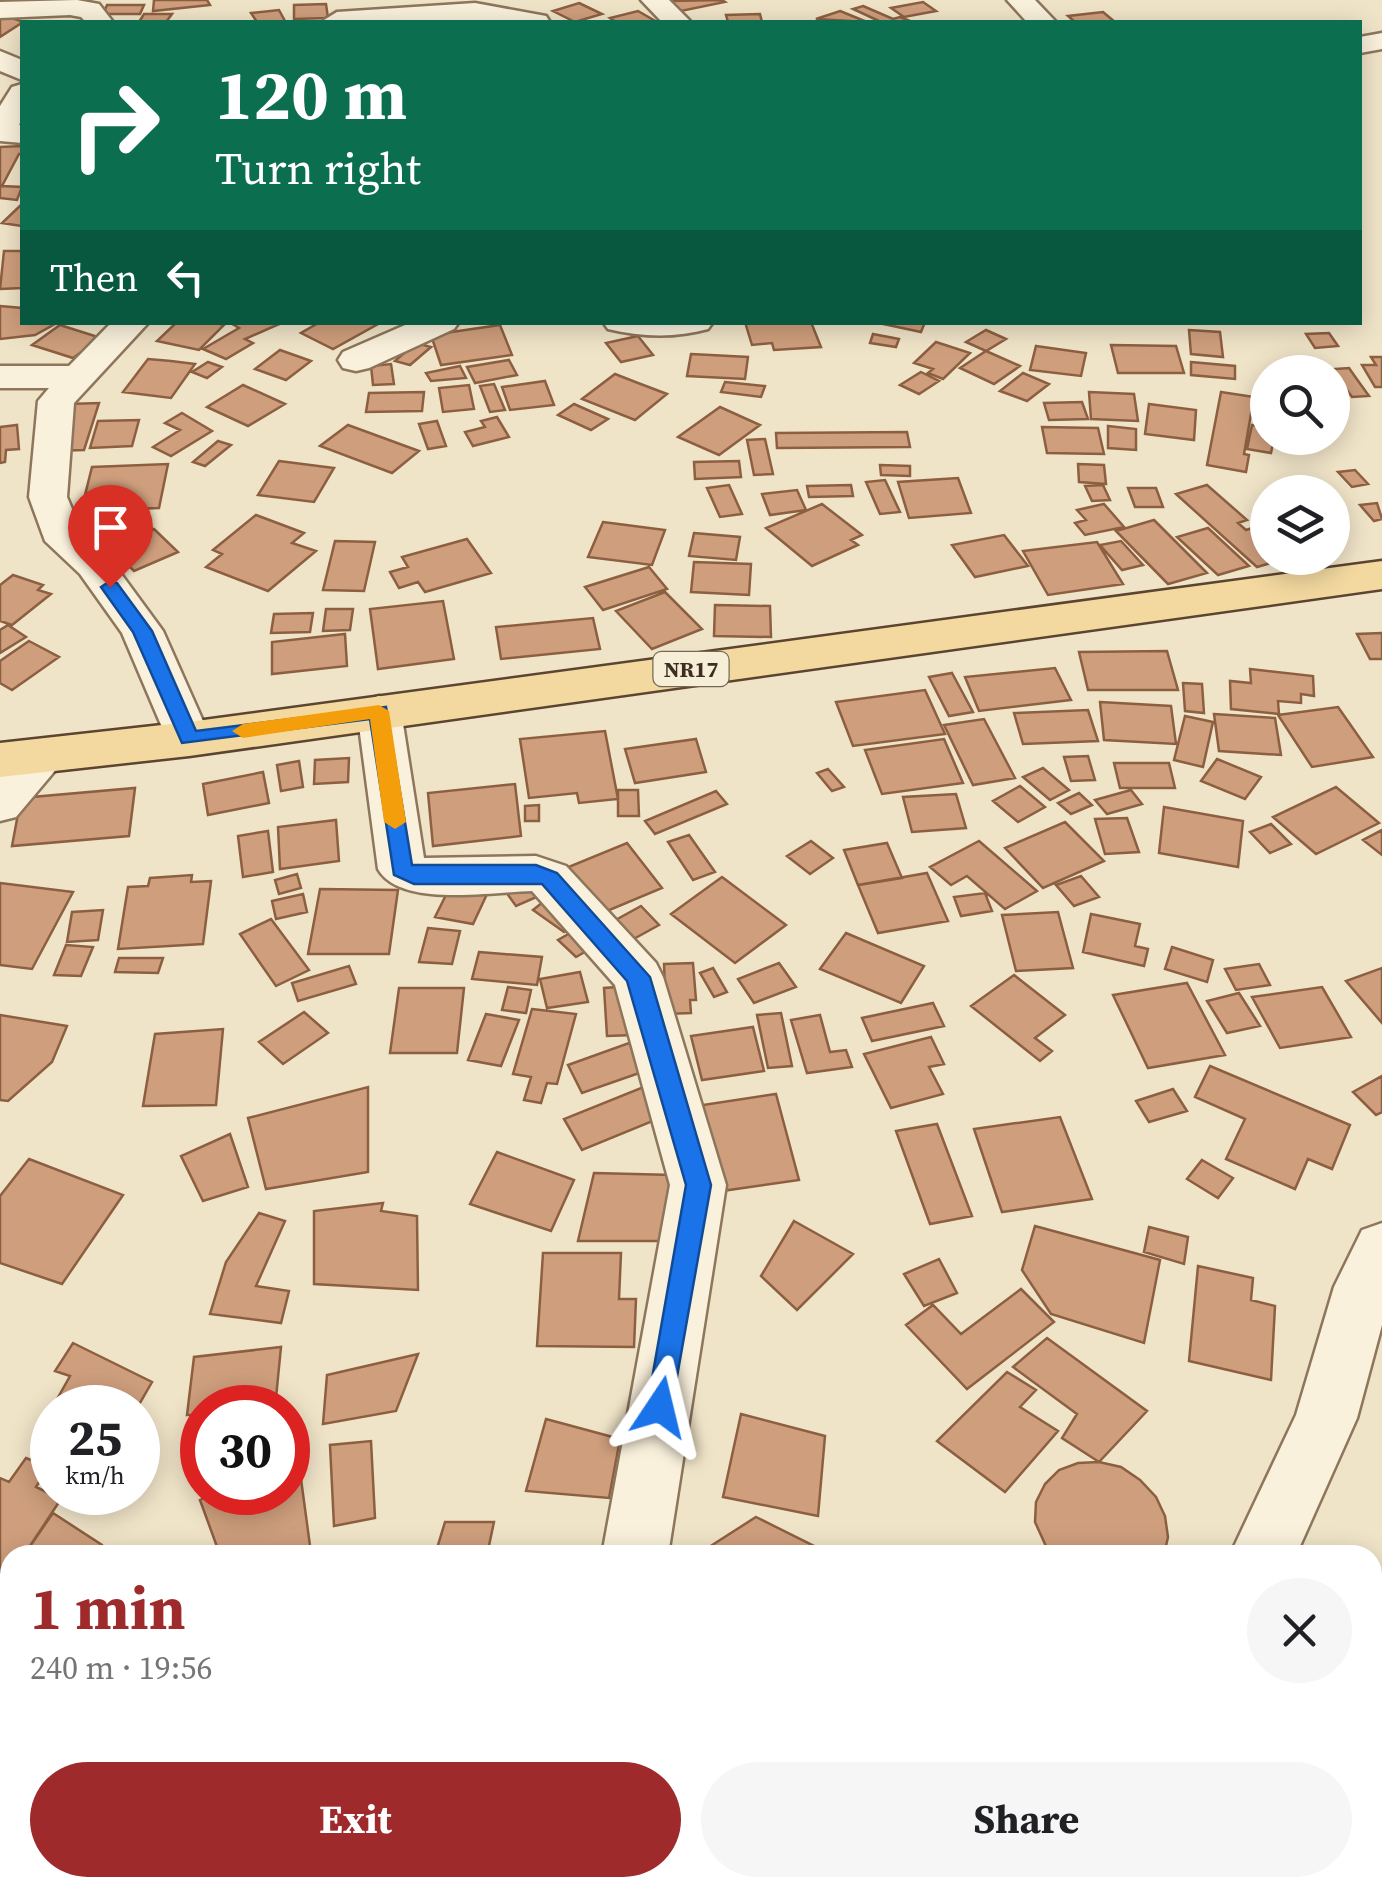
<!DOCTYPE html>
<html lang="en">
<head>
<meta charset="utf-8">
<style>
	body { margin:0; font-family:"Source Serif 4",serif; background:#f6f6f6; color:#202124; height:100vh; display:flex; flex-direction:column; font-size:38px; white-space:nowrap }
	* { box-sizing:border-box; margin:0 }
	p { font-size:32px; color:#757577 }
	.icon { flex:none; width:55px; height:55px; fill:none; stroke:currentColor; stroke-width:2; stroke-linecap:round; stroke-linejoin:round }
	.map { position:relative; flex:1; overflow:hidden }
	.sheet { position:absolute; left:0px; top:1545px; width:1382px; height:352px; display:flex; flex-direction:column; background:#fff; border-radius:30px 30px 0 0; box-shadow:0 5px 25px #0003 }
	.sheet>* { flex:none }
	.top-card { position:absolute; left:20px; top:20px; width:1342px; height:305px; border-radius:0px; box-shadow:0 5px 25px #0003; background:#0b6e4f; color:#fff; overflow:hidden }
	.fabs { position:absolute; left:1250px; top:355px; display:grid; gap:20px }
	.fabs a { display:grid; place-items:center; width:100px; height:100px; border-radius:50%; background:#fff; box-shadow:0 5px 25px #0003; font-size:50px }
	.speed { position:absolute; left:30px; top:1385px; display:flex; gap:20px; font-size:50px; font-weight:700; text-align:center }
	.speed>* { display:grid; place-content:center; width:130px; height:130px; border-radius:50%; background:#fff; box-shadow:0 5px 25px #0003; line-height:1 }
	.speed small { font-size:25px; font-weight:400 }
	.speed .limit { border:15px solid #d22; background:#fff; color:#111 }
	.pin { position:absolute; display:grid; place-items:center; width:85px; height:85px; color:#fff; margin:-102px -42px; border-radius:50% 50% 50% 0; rotate:-45deg; box-shadow:0 0 10px #0007 }
	.pin .icon { rotate:45deg }
	.me { position:absolute; width:110px; margin:-55px; rotate:10deg; stroke-linejoin:round; filter:drop-shadow(0 0 8px #0008) }
	.turn { display:flex; align-items:center; gap:35px; height:210px; padding:0 30px; font-size:45px }
	.turn .icon { width:130px; height:130px; stroke-width:2.5 }
	.turn b { display:block; font-size:70px; line-height:85px }
	.then { display:flex; align-items:center; height:95px; padding:0 30px; background:#0003; gap:20px; font-size:38px }
	.round { display:grid; place-items:center; flex:none; width:105px; height:105px; border-radius:52px; background:#f6f6f6 }
	.overview { display:flex; align-items:center; justify-content:space-between; height:170px; padding:0 30px }
	h1 { font-size:60px; font-weight:700; line-height:75px; color:#9e2a2b }
	.cta { display:flex; gap:20px; margin-top:auto; padding:20px 30px }
	.cta a { flex:1; height:115px; border-radius:60px; background:#9e2a2b; color:#fff; font-size:40px; font-weight:700; line-height:115px; text-align:center }
	.cta a+a { background:#f6f6f6; color:#202124 }
	.map>svg:first-child { display:block }
	.building { fill:#cf9f7d; stroke:#8d5f41; stroke-width:2.5 }
	.lines { fill:none; stroke-linecap:round; stroke-linejoin:round }
	.street-casing { stroke:#8d765c; stroke-width:5 }
	.primary-casing { stroke:#5b4430; stroke-width:5 }
	.street { fill:#faf1dc; fill-rule:evenodd }
	.primary { fill:#f3d9a0; fill-rule:evenodd }
	.route { fill:#1a73e8; stroke:#114b97; stroke-width:2.5 }
	.slow { fill:#f59e0b }
	.labels { text-anchor:middle; dominant-baseline:central; stroke-width:10; stroke-linejoin:round; paint-order:stroke }
	.shield { fill:#f7eed8; stroke:#756857; stroke-width:2.5 }
	.shield-label { font-size:22px; font-weight:bold; fill:#3d2e20 }
</style>
</head>
<body>
<div class="map">
<svg width="1382" height="1897" viewBox="0 0 1382 1897">
	<rect width="100%" height="100%" fill="#f0e4c8"/>
	<!-- building -->
	<path class="building" d="M207,0L210,5L153,11L154,0Z
		M722,0L725,2L681,11L669,1Z
		M923,2L936,11L904,17L891,8Z
		M579,3L602,14L575,22L553,11Z
		M326,4L328,18L294,19V5Z
		M107,5H144L140,14H103Z
		M863,6L893,19L900,17L910,21L881,22L853,9Z
		M279,10L285,21L257,22L251,13Z
		M638,11L657,22H616L610,18Z
		M840,11L867,22L816,19Z
		M1103,12L1115,22H1075L1068,16Z
		M144,14H172L166,22H139Z
		M760,14L762,22H728L726,15Z
		M0,16L15,19L23,22L0,37Z
		M22,146V154H19L2,186L22,187L17,200L0,198V147Z
		M22,204V226L2,223Z
		M4,251H22V288L0,289Z
		M0,306L22,308V322L55,324L35,335L0,339Z
		M177,322H212L224,325L199,350L157,341Z
		M270,322L277,325L245,339L253,343L226,359L203,349L239,328L229,322Z
		M320,322H374L378,324L333,349L301,333Z
		M745,322H811L821,347L774,350L772,343L752,345Z
		M874,322H925L921,332Z
		M60,325L101,338L73,358L32,345Z
		M500,325L512,355L441,365L431,335Z
		M986,330L1006,339L986,351L966,342Z
		M1189,330L1220,332L1223,357L1191,354Z
		M1329,333L1338,346L1315,348L1306,334Z
		M873,334L899,339L896,347L870,343Z
		M638,336L653,355L621,362L606,343Z
		M936,342L970,353L943,379L928,373L933,369L914,363Z
		M416,343L431,347L410,365L395,361Z
		M1111,345L1176,346L1184,373H1118Z
		M1036,346L1086,353L1081,376L1030,370Z
		M280,350L311,361L286,380L255,369Z
		M986,351L1020,366L994,384L960,368Z
		M691,354L748,357L745,379L687,376Z
		M1371,357H1382V387H1375L1362,365H1376Z
		M148,359L171,361L195,364L171,398L123,392Z
		M509,360L517,375L475,383L467,367Z
		M208,362L222,367L207,378L192,372Z
		M1191,362L1235,366V379L1191,375Z
		M391,364L394,384L373,385L371,366Z
		M460,366L466,378L431,381L426,373Z
		M1349,368L1356,378L1369,396L1352,397L1341,382H1332V372L1321,370Z
		M921,372L939,381L919,394L900,385Z
		M1023,373L1049,384L1027,401L1000,391Z
		M615,374L638,383L667,394L635,420L582,399Z
		M545,381L554,405L510,410L502,387Z
		M725,382L765,386L761,397L721,392Z
		M494,384L505,410L490,412L480,386Z
		M243,385L285,404L248,426L207,407Z
		M469,385L474,409L443,412L439,388Z
		M424,392L422,411L366,412L369,393Z
		M1089,392L1134,394L1138,421L1091,419Z
		M1221,392L1254,397L1244,454L1249,455L1246,472L1207,465Z
		M1082,402L1088,419L1049,420L1044,403Z
		M99,403L84,450L52,451L68,404Z
		M574,404L608,419L591,430L558,415Z
		M1149,404L1196,410L1194,440L1145,434Z
		M720,407L760,425L719,455L678,437Z
		M182,413L212,431L171,456L153,447L180,430L165,423Z
		M497,417L509,437L473,446L465,432L485,427L481,421Z
		M139,420L132,446L90,448L98,421Z
		M437,421L446,446L428,449L419,424Z
		M17,425L19,449L6,450L5,462L0,463V427Z
		M348,425L419,451L392,473L320,446Z
		M1252,425L1268,428V438H1274L1271,453L1247,449Z
		M1108,426L1136,429V450L1108,448Z
		M1042,427L1098,428L1104,454L1047,453Z
		M907,432L910,447L777,448L776,433Z
		M765,439L773,474L754,475L747,440Z
		M218,441L231,445L205,466L193,462Z
		M279,461L334,468L314,502L258,495Z
		M739,461L741,477L695,479L694,462Z
		M168,464L159,508L81,511L92,467Z
		M1078,464L1104,465L1106,484L1079,482Z
		M880,465L910,466V476L881,475Z
		M1355,470L1368,484L1352,487L1338,472Z
		M958,478L971,513L909,518L898,482Z
		M885,480L900,512L880,514L866,482Z
		M729,485L742,514L720,517L707,488Z
		M851,485L853,496L809,497L807,486Z
		M1103,485L1110,500L1092,501L1085,486Z
		M1207,485L1247,520L1238,523L1246,530L1268,523V558H1288L1257,567L1176,494Z
		M1128,488H1156L1163,507H1135Z
		M797,490L806,510L770,515L762,494Z
		M1377,503L1382,519L1374,521L1360,505Z
		M822,504L862,535L851,540L858,545L812,566L766,528Z
		M1104,504L1124,527L1085,535L1075,523L1086,520L1077,510Z
		M256,515L304,533L292,543L316,551L268,591L206,567L222,554L213,550Z
		M1154,520L1207,573L1168,584L1116,531Z
		M603,522L665,530L652,565L588,557Z
		M1208,528L1249,566L1218,575L1177,537Z
		M154,529L178,552L134,571L110,547Z
		M694,533L740,537L736,560L689,556Z
		M1004,535L1028,566L975,577L952,545Z
		M467,539L491,573L425,592L418,582L399,588L390,572L408,567L402,557Z
		M335,541L375,542L364,591L323,590Z
		M1121,541L1143,565L1122,570L1100,545Z
		M1097,542L1123,584L1048,595L1023,551Z
		M694,562L751,564L749,595L691,592Z
		M649,567L667,589L603,610L585,587Z
		M13,575L43,585L38,590L51,594L12,625L0,621V585Z
		M665,592L702,629L652,649L616,611Z
		M443,601L454,659L378,669L370,609Z
		M715,605L770,606L771,637L714,636Z
		M326,609H353L350,630L323,631Z
		M313,613L310,632L271,633L274,614Z
		M593,618L600,649L501,659L496,627Z
		M8,625L26,637L0,653V630Z
		M1382,633V659H1370L1357,634Z
		M345,634L347,666L272,674V642Z
		M29,641L59,657L12,690L0,683V661Z
		M1167,651L1178,690H1088L1079,652Z
		M1055,668L1071,700L979,711L965,677Z
		M1250,669L1313,676L1314,696L1301,694V703L1278,701L1279,714L1231,709L1230,681L1251,683Z
		M952,673L973,712L949,716L929,677Z
		M1183,683L1202,684L1204,713L1185,711Z
		M925,690L945,734L853,746L836,702Z
		M1100,702L1171,706L1176,744L1104,740Z
		M1338,707L1373,757L1312,767L1278,715Z
		M1088,710L1098,741L1023,744L1014,713Z
		M1214,714L1275,718L1281,755L1219,751Z
		M1185,716L1213,722L1203,767L1174,760Z
		M984,719L1015,778L973,785L944,725Z
		M605,731L618,799L579,803L577,793L529,798L520,739Z
		M696,739L706,772L635,783L625,749Z
		M944,739L963,783L882,794L865,750Z
		M1088,756L1095,780L1071,781L1064,757Z
		M349,758L348,782L314,784L315,760Z
		M1217,759L1261,777L1245,799L1201,781Z
		M299,761L303,787L281,791L277,765Z
		M1114,763H1169L1175,788H1120Z
		M1043,768L1069,790L1050,800L1023,777Z
		M828,769L844,787L832,791L817,773Z
		M263,772L269,803L208,815L203,784Z
		M515,784L521,836L433,846L428,793Z
		M1020,786L1045,807L1018,822L993,801Z
		M1336,787L1379,823L1316,854L1273,817Z
		M135,788L129,836L12,846L21,798Z
		M618,790H638L639,816H618Z
		M1131,790L1142,804L1107,814L1095,800Z
		M716,791L727,804L655,834L645,821Z
		M1079,793L1092,805L1071,814L1058,803Z
		M956,794L966,828L912,832L903,797Z
		M539,805V821H525V806Z
		M1164,807L1243,821L1238,867L1159,853Z
		M1127,818L1139,852L1105,854L1095,819Z
		M336,820L339,861L280,869L278,827Z
		M1065,822L1104,861L1043,888L1005,848Z
		M1271,824L1291,844L1270,853L1250,832Z
		M1382,830V855L1363,840Z
		M268,831L273,872L243,877L238,836Z
		M689,835L715,872L693,880L668,842Z
		M811,841L833,858L810,874L787,856Z
		M979,841L1037,891L1005,909L967,876L951,885L930,867Z
		M627,843L662,888L600,914L566,868Z
		M887,843L902,878L858,885L844,850Z
		M927,873L948,921L878,933L858,885Z
		M297,874L301,888L279,894L275,880Z
		M192,875L191,882L211,881L203,944L118,949L128,887L148,886L150,878Z
		M1081,876L1099,897L1074,906L1056,885Z
		M722,877L786,925L735,963L671,914Z
		M529,882L539,896L516,906L506,892Z
		M0,883L73,892L32,969L0,965Z
		M451,885L488,892L473,924L435,917Z
		M320,889L398,890L389,954H308Z
		M985,893L992,911L961,916L954,897Z
		M303,894L307,912L276,919L272,901Z
		M543,902L575,924L564,932L533,910Z
		M641,906L659,925L630,941L612,922Z
		M103,910L98,940L67,942L72,912Z
		M1058,912L1073,968L1016,971L1002,915Z
		M1091,914L1140,924L1135,946L1148,949L1144,966L1083,952Z
		M271,919L309,970L276,986L240,934Z
		M428,928L460,931L452,964L419,962Z
		M579,928L597,945L576,957L558,940Z
		M846,933L924,966L901,1003L820,969Z
		M66,945L93,947L81,976L54,975Z
		M1172,947L1213,960L1207,982L1165,969Z
		M479,952L542,957L537,985L472,979Z
		M119,958H163L158,973L115,972Z
		M693,963L696,1000H690L691,1013L666,1014L664,964Z
		M779,963L796,987L754,1003L738,979Z
		M1259,964L1270,985L1236,990L1225,969Z
		M349,966L356,984L298,1001L292,983Z
		M713,968L727,992L714,997L700,973Z
		M1382,968V1023L1346,981Z
		M580,972L588,1002L547,1008L540,979Z
		M1014,975L1065,1015L1035,1038L1052,1051L1040,1061L971,1006Z
		M1187,983L1225,1055L1148,1068L1113,995Z
		M630,986L634,1035L607,1036L604,988Z
		M508,987L531,990L526,1013L502,1010Z
		M1322,987L1351,1037L1280,1048L1252,997Z
		M399,988H464L457,1053H390Z
		M1239,993L1260,1026L1227,1033L1207,1001Z
		M933,1003L944,1026L872,1041L862,1018Z
		M532,1009L576,1014L557,1084L547,1083L541,1103L524,1100L531,1077L513,1074Z
		M304,1012L328,1033L283,1064L259,1042Z
		M781,1013L792,1066L768,1068L757,1015Z
		M486,1014L519,1020L501,1066L468,1060Z
		M0,1015L67,1026L52,1062L8,1101L0,1100Z
		M820,1015L830,1052L846,1050L852,1067L807,1073L791,1020Z
		M753,1027L764,1071L702,1080L691,1036Z
		M223,1029L216,1105L143,1106L155,1034Z
		M931,1037L944,1064L929,1067L943,1094L891,1108L864,1054Z
		M629,1043L645,1071L582,1093L568,1065Z
		M1210,1066L1350,1125L1332,1169L1308,1159L1295,1189L1226,1159L1245,1119L1195,1097Z
		M1382,1076V1112L1376,1115L1353,1092Z
		M646,1086L665,1116L582,1150L564,1119Z
		M368,1087V1172L266,1189L248,1118Z
		M1173,1089L1187,1111L1149,1122L1136,1101Z
		M776,1094L799,1180L722,1191L703,1105Z
		M1060,1117L1092,1199L1002,1212L974,1129Z
		M937,1124L972,1216L930,1224L896,1131Z
		M230,1134L248,1187L203,1201L181,1156Z
		M497,1152L574,1180L551,1231L470,1204Z
		M29,1159L123,1195L62,1284L0,1263V1196Z
		M1202,1160L1233,1178L1218,1198L1187,1179Z
		M594,1173L673,1175L665,1241H578Z
		M383,1203L381,1211L417,1216L418,1290L314,1284V1211Z
		M259,1213L285,1221L256,1286L289,1291L281,1323L210,1314L226,1262Z
		M794,1221L853,1254L797,1310L761,1276Z
		M1035,1226L1160,1260L1144,1343L1051,1314L1022,1270Z
		M1149,1227L1188,1237L1184,1264L1144,1252Z
		M543,1253H621L619,1299H636L634,1347L537,1346Z
		M939,1259L957,1293L924,1306L904,1274Z
		M1198,1266L1253,1278L1251,1300L1275,1306L1271,1380L1189,1361Z
		M1021,1289L1054,1322L967,1389L906,1325L933,1305L961,1334Z
		M1047,1338L1147,1411L1099,1462L1062,1438L1077,1414L1013,1367Z
		M73,1343L152,1382L137,1408L51,1410L70,1376L55,1371Z
		M281,1347L275,1408H202V1415H187L194,1357Z
		M418,1354L396,1411L323,1424L327,1375Z
		M1007,1372L1036,1390L1020,1407L1058,1431L1005,1492L937,1441Z
		M741,1414L825,1436L818,1516L723,1497Z
		M546,1419L620,1439L609,1498L526,1491Z
		M371,1441L375,1518L334,1526L330,1445Z
		M298,1457L311,1553L220,1555L200,1500L216,1492H288V1462Z
		M26,1458L49,1467L36,1487L61,1499L24,1555H10V1576L0,1591V1478L9,1482Z
		M1099,1462L1121,1467L1140,1480L1156,1497L1165,1516L1168,1537L1164,1555H1050L1035,1522L1036,1502L1045,1484L1059,1470L1078,1463Z
		M53,1513L102,1545V1555H24Z
		M756,1517L826,1552L825,1555H705L709,1547Z
		M445,1522H494L487,1555H435Z
		M10,1586V1637L0,1638V1620Z
		M0,1681H10V1801L0,1804Z
		M1372,1719L1382,1722V1788L1372,1785Z
		M477,1888H557L589,1897H476Z
		M1064,1888H1208L1214,1897H1063Z"/>
	<g class="lines">
		<!-- street casing -->
		<g class="street-casing">
			<path id="street" d="M77,0L99,4L113,22H86L81,17L70,15L0,18V2Z
				M641,0H669L691,22H662Z
				M1007,0H1035L1056,22H1027Z
				M475,3L546,16L550,22L324,20L337,12Z
				M1382,33V49L1360,53V37Z
				M0,51L22,60V80L0,71Z
				M22,84V118L19,125H22V143L0,141V106L12,87Z
				M112,322H149L74,403L67,497L83,535L108,556L163,631L211,739L205,750L189,754L173,750L167,739L122,633L80,574L45,541L29,497L38,401L49,388H0V366H69Z
				M412,322H459L454,329L369,368L356,371L343,368L338,360L343,352Z
				M603,322H713L708,329C676,338 641,337 608,329Z
				M379,696L395,701L401,711L424,858L536,856L566,866L656,963L663,977L726,1185L668,1555H602L670,1185L615,985L532,891C491,892 400,908 378,869L357,711L363,701Z
				M46,739L62,743L69,754L16,817L0,821V776L30,743Z
				M1382,1223V1325L1357,1418L1296,1555H1230L1296,1415L1334,1287L1362,1230Z
				M774,1888H861L865,1897H778Z
				M884,1888H962L958,1897H880Z"/>
		</g>
		<!-- primary casing -->
		<g class="primary-casing">
			<path id="primary" d="M1382,561V589L189,756L0,777V743L189,722Z"/>
		</g>
		<!-- street -->
		<use href="#street" class="street"/>
		<!-- primary -->
		<use href="#primary" class="primary"/>
	</g>
	<!-- route -->
	<path class="route" d="M110,581L117,583L152,631L196,731L386,707L412,865H536L557,873L650,977L711,1185L670,1416L660,1420L651,1416L647,1407L686,1185L627,981L542,884H414L394,875L370,719L182,743L133,632L101,587Z"/>
	<!-- slow -->
	<path class="slow" d="M379,705L389,711L406,822L395,829L384,822L370,719L243,738L232,731L243,724Z"/>
	<g class="labels">
		<!-- shield labels -->
		<rect class="shield" x="653.5" y="652" width="75" height="34" rx="8"/>
		<g class="shield-label">
			<text x="691" y="669">NR17</text>
		</g>
	</g>
</svg>
<div class="fabs">
<a><svg class="icon" aria-label="search" viewBox="0 0 24 24"><circle cx="10" cy="10" r="6"/><path d="M15 15l6 6"/></svg></a>
<a><svg class="icon" aria-label="layers" viewBox="0 0 24 24"><path d="M12 4l9 5-9 5-9-5zM3 14l9 5 9-5"/></svg></a>
</div>
<div class="speed"><div>25<small>km/h</small></div><div class="limit">30</div></div>
<div class="pin" style="left:110px;top:587px;background:#d93025"><svg class="icon" aria-label="arrive" viewBox="0 0 24 24"><path d="M6 21V4h12l-3 4 3 4H6"/></svg></div>
<svg class="me" style="left:660px;top:1407px" viewBox="-20 -20 40 40"><path d="M0-17L14 15 0 8-14 15z" fill="#1a73e8" stroke="#fff" stroke-width="4"/></svg>
<div class="top-card">
<div class="turn"><svg class="icon" aria-label="right" viewBox="0 0 24 24"><path d="M7 20v-9h11M14 6l5 5-5 5"/></svg><div><b>120 m</b>Turn right</div></div>
<div class="then">Then<svg class="icon" aria-label="left" viewBox="0 0 24 24"><path d="M17 20v-9H6M10 6l-5 5 5 5"/></svg></div>
</div>
<section class="sheet">
<div class="overview"><div><h1>1 min</h1><p>240 m · 19:56</p></div><a class="round"><svg class="icon" aria-label="close" viewBox="0 0 24 24"><path d="M6 6l12 12M18 6L6 18"/></svg></a></div>
<div class="cta"><a>Exit</a><a>Share</a></div>
</section>
</div>
</body>
</html>
